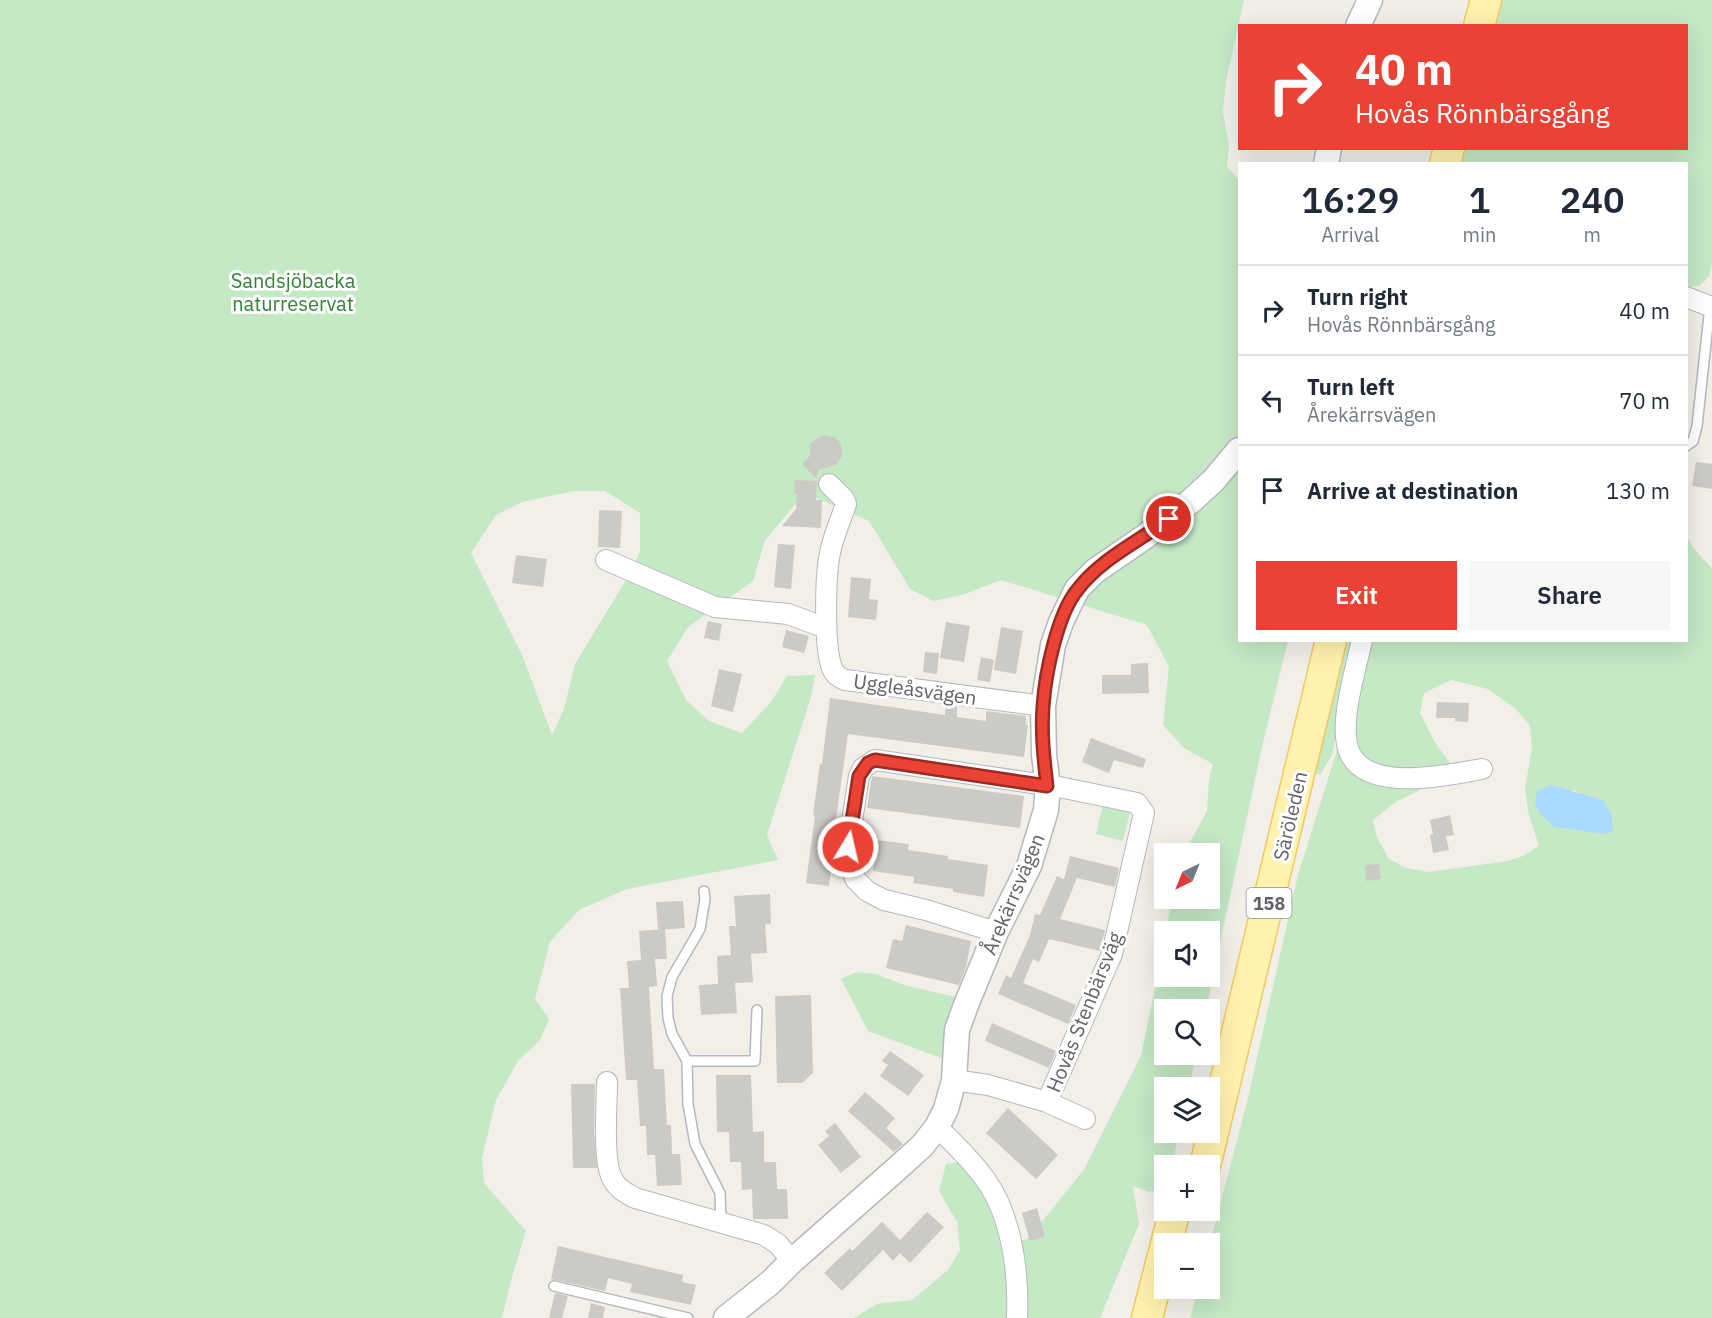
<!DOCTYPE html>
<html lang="en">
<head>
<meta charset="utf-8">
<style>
	body { margin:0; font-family:"IBM Plex Sans",sans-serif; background:#f6f6f7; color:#1f2937; height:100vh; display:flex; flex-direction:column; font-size:22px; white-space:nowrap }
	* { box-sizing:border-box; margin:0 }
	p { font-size:20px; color:#747a83 }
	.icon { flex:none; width:33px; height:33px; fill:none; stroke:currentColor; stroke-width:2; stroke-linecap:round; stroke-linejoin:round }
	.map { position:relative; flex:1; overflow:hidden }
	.side { position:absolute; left:1238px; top:162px; width:450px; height:480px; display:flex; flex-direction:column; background:#fff; border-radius:0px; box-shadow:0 6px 24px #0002 }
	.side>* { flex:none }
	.hud { position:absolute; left:1238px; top:24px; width:450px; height:126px; border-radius:0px; box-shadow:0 6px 24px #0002; background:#ea4335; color:#fff; overflow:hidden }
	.needle { width:39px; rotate:223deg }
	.controls { position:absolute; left:1154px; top:843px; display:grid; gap:12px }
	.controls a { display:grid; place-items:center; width:66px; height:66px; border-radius:0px; background:#fff; box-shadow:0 6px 24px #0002; font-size:30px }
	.pin { position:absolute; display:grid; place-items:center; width:51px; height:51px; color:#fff; margin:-26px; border:3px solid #fff; border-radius:50%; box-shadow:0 2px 6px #0007 }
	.me { position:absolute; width:66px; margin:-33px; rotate:9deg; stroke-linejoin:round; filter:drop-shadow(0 0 4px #0008) }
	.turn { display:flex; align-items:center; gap:21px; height:126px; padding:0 18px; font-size:27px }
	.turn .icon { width:78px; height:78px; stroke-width:2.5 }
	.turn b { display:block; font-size:42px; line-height:51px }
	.eta { display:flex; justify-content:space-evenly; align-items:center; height:102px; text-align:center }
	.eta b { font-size:36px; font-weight:600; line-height:42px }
	.primary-button { display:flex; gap:12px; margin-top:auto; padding:12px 18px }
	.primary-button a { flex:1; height:69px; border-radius:0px; background:#ea4335; color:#fff; font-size:24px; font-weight:600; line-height:69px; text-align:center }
	.primary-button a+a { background:#f6f6f7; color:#1f2937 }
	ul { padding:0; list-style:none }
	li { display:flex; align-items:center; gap:18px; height:90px; padding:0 18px; border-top:2px solid #e0e1e3 }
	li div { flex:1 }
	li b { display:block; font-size:22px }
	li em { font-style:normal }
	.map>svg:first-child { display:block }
	.green { fill:#c5e8c5; fill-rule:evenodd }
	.water { fill:#aadaff }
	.building { fill:#cccac5 }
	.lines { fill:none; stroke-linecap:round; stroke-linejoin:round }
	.service-casing { stroke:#b5b8bc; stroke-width:12 }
	.minor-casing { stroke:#b5b8bc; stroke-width:22 }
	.tertiary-casing { stroke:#b5b8bc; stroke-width:27 }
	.primary-casing { stroke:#f2c960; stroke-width:33 }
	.service { stroke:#fff; stroke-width:9 }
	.minor { stroke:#fff; stroke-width:20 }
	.tertiary { stroke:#fff; stroke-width:24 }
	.primary { stroke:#fff2af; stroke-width:30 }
	.route-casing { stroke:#982c22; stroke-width:15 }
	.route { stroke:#ea4335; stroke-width:10 }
	.labels { text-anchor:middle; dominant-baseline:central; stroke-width:6; stroke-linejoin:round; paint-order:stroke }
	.shield { fill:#fff; stroke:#8f9295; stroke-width:1.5 }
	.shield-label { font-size:18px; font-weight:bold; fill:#5f6368 }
	.park-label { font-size:20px; fill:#348238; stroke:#fff }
	.street-label { font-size:20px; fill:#5f6368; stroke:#fff }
</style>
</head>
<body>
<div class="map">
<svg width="1712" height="1318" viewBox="0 0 1712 1318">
	<rect width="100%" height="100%" fill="#f1efe8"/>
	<!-- green -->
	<path class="green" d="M0,0H1244L1226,81L1223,112L1229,146L1227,167L1239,180V640L1288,641L1263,742L1206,1009L1164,1010V1054L1196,1055L1189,1087L1164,1088V1132L1179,1133L1172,1165L1164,1166V1189L1149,1192L1133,1186L1139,1224L1100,1318H854L877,1304L912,1300L948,1270L960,1250L957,1222L939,1191L946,1164L961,1162L989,1197L1001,1247L1029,1238L1085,1168L1141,1056L1164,944V976H1209V932L1166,931L1172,899L1209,898V854L1184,853L1207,811L1209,780L1213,764L1184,748L1163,725L1169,667L1147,625L1001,580L962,595L933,601L910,589L869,521L805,493L765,540L753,581L688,627L667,661L686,700L709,721L742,733L771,702L787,676L815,675L811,697L767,835L778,860L627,889L579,910L550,942L535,999L549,1019L540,1040L518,1061L496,1100L482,1158L484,1183L526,1231L512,1277L502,1318H0ZM574,491H605L640,513V552L623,585L575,664L564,709L552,735L522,655L471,553L496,515L522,502Z
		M1494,0H1712V264L1709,277L1699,286L1686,287V164H1454L1457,149L1686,148V26L1488,25Z
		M1686,535L1694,549L1712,568V1318H1190L1198,1289L1209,1288V1247L1247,1102L1298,875L1371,641L1686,640ZM1451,680L1488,689L1516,709L1530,726L1532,747L1525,790L1529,815L1539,846L1523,856L1508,861L1429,872L1406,868L1388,858L1377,837L1373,820L1397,801L1418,791L1443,773L1450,763L1434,741L1420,713L1424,693ZM1572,789L1586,796L1603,800L1605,834L1591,831Z
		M1340,641H1357L1332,755L1320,775L1308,771Z
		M1103,805L1130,812L1123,841L1096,834Z
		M856,972L876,974L904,985L956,997L948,1024L944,1059L868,1031L841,979Z"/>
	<!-- water -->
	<path class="water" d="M1551,785L1603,800L1612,815L1613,831L1605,834L1555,827L1541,815L1535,805L1537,791Z"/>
	<!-- building -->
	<path class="building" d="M823,435L834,437L838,440L841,445L842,456L836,465L818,470L817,479L802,464L810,456V445L813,441Z
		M1696,462L1712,464V489L1692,486Z
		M795,480L817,481L816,500H822L821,528L782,526L796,509L797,494L794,493Z
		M599,510L622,511L620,548L598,547Z
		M778,544L795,545L791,589L774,587Z
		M516,555L547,559L543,587L512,583Z
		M851,577L871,579L869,599L878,600L876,620L848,617Z
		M708,621L722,624L719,641L704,638Z
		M946,622L970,626L964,662L940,658Z
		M1001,627L1023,631L1016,674L994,670Z
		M786,630L809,636L804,653L782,647Z
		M925,652L939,653L937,674L923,672Z
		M981,657L994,660L990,682L977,680Z
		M1148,663L1149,693L1102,694V675H1131V664Z
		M719,669L742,674L733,712L711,706Z
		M830,698L945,715V705L957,707V717L986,721V711L1026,716V725H1028L1024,757L848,734L834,833L836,834L829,886L806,883L815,816L813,815L820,763L822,764Z
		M1437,702L1469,703L1468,722L1455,721V718H1436Z
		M1091,738L1146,759L1143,768L1114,760L1109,773L1082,762Z
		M872,776L1024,796L1020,828L867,808Z
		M1450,815L1454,835L1446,836L1449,850L1433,853L1430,835L1433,834L1430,820Z
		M877,840L909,844L908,850L948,856V859L988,865L984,897L953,892V889L913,883L914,877L873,871Z
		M1070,856L1119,868L1115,887L1077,878L1060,919L1105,930L1100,951L1049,939L1039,962L1033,959L1023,983L1076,1005L1068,1024L998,994L1006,975L1011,978L1030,935L1035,914L1040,915L1057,876L1064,879Z
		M1379,864L1381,879L1366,881L1365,865Z
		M770,894L771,924H765L767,953L751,954L753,982L735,983L737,1013L701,1015L699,985L718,984L717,956L731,955L729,926H736L734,896Z
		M683,901L685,928L658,930L656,902Z
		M906,925L971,941L966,967L959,985L886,968L893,939L902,941Z
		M665,929L667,959H655L657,986L649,987L654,1069H664L667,1125H671L672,1154H680L682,1185L657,1186L655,1155H647L646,1126H640L637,1080H626L620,988H629L627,961L641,960L639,931Z
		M811,995L813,1073L802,1083H777L775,996Z
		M992,1023L1056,1051L1049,1068L985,1041Z
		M890,1051L924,1075L908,1096L880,1076L888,1065L882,1061Z
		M716,1075H751L753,1132L764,1131V1162H776L777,1189H787L788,1219H753L752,1189L742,1190L741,1162H730L729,1132H717Z
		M571,1084H595L594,1133L597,1168H573Z
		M865,1092L895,1118L886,1128L903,1144L894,1152L848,1111Z
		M1008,1108L1058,1155L1036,1179L986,1133Z
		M835,1123L861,1157L841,1173L818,1145L829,1136L825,1131Z
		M1037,1208L1045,1237L1030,1241L1022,1213Z
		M927,1212L944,1227L910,1263L900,1253L893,1261L883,1250L842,1291L824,1273L850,1248L852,1251L882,1222L900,1240Z
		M558,1246L683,1275L682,1282L696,1285L691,1305L630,1292L632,1284L608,1278L605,1291L551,1279Z
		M555,1293L568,1296L562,1318H549Z
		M591,1303L605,1307L603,1318H588Z"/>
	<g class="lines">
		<!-- service casing -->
		<g class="service-casing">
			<path id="service" d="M1686,446L1693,441L1697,426L1710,306
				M704,891L705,899L700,929L672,977L667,996L668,1018L672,1034L687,1061L688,1104L695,1144L720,1193L721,1224
				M687,1061H755L757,1010
				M554,1286L688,1318"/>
		</g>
		<!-- minor casing -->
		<g class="minor-casing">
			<path id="minor" d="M1686,297L1712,307
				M829,484L844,499L846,504C841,520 833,536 830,553C825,575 824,648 832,668C834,674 840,678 845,680L1043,706
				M606,560L715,607L788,614L826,628
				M1362,640C1356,669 1341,716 1347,744C1357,796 1447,775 1482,769
				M954,1080L988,1085L1047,1102L1112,954L1144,813L1137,803L1059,787L875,760L863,768L859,776L848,847V863L856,880L867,891L884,900L926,910L996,932
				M607,1082C607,1105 602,1162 613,1180C618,1189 626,1193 635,1198L764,1235L778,1244L792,1261
				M1047,1102L1085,1119
				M937,1127C954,1143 971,1160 985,1179C1012,1216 1019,1273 1017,1318"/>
		</g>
		<!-- tertiary casing -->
		<g class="tertiary-casing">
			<path id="tertiary" d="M1358,26L1370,0
				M1326,164L1329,148
				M726,1318L770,1283L792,1261L892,1173L922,1146L937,1127L946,1109L954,1080L957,1030L966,1005L996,932L1029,866L1046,810L1048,786L1044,755L1043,706L1053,645L1061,622L1077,589L1095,571L1146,536L1191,501L1213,481L1239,450"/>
		</g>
		<!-- primary casing -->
		<g class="primary-casing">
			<path id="primary" d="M1479,26L1486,0
				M1445,164L1449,148
				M1205,1166L1331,640
				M1166,1244L1175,1210
				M1147,1318L1164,1252"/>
		</g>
		<!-- service -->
		<use href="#service" class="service"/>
		<!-- minor -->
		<use href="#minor" class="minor"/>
		<!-- tertiary -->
		<use href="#tertiary" class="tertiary"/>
		<!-- primary -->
		<use href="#primary" class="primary"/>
	</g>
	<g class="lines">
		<!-- route casing -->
		<g class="route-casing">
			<path id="route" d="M848,847L859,776L868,763L875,760L1047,786C1044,760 1041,734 1043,707C1045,675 1057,614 1078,589C1101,559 1139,541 1169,519"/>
		</g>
		<!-- route -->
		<use href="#route" class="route"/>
	</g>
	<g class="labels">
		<!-- shield labels -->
		<rect class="shield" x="1246.5" y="888" width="45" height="30" rx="4.5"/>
		<g class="shield-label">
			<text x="1269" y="903">158</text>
		</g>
		<!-- park labels -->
		<g class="park-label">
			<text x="293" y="280">Sandsjöbacka<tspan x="293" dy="23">naturreservat</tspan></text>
		</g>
		<!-- street labels -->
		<g class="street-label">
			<text transform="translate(915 689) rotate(8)">Uggleåsvägen</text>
			<text transform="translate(1290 816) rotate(-77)">Säröleden</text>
			<text transform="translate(1013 894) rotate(-67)">Årekärrsvägen</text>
			<text transform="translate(1084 1012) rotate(-68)">Hovås Stenbärsväg</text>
		</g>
	</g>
</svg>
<div class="controls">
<a><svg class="needle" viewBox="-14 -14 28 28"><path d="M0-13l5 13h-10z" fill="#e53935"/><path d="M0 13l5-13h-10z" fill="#747a83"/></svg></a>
<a><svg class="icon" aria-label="sound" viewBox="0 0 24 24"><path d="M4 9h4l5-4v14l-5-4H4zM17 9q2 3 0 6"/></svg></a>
<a><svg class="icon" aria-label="search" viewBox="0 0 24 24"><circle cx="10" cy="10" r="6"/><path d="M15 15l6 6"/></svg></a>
<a><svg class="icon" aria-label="layers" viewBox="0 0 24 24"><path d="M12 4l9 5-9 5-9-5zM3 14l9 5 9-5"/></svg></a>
<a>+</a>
<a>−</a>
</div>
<div class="pin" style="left:1169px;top:519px;background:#d93025"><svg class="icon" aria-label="arrive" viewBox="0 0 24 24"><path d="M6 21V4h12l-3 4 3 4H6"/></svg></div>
<svg class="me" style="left:848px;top:847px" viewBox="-20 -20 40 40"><circle r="17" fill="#ea4335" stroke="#fff" stroke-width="3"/><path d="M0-11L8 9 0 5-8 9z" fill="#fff"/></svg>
<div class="hud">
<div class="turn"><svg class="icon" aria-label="right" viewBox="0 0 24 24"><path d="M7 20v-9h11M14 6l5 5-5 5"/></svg><div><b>40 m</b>Hovås Rönnbärsgång</div></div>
</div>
<section class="side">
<div class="eta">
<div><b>16:29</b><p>Arrival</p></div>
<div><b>1</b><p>min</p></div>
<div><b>240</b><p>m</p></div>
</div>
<ul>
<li><svg class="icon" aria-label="right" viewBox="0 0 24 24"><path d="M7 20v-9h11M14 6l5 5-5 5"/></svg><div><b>Turn right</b><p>Hovås Rönnbärsgång</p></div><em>40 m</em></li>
<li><svg class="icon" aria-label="left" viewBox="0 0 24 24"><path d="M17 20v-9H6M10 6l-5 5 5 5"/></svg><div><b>Turn left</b><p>Årekärrsvägen</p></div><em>70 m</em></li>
<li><svg class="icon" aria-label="arrive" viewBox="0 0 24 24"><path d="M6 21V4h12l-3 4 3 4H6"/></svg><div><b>Arrive at destination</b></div><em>130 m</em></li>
</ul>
<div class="primary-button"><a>Exit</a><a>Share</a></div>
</section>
</div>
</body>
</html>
